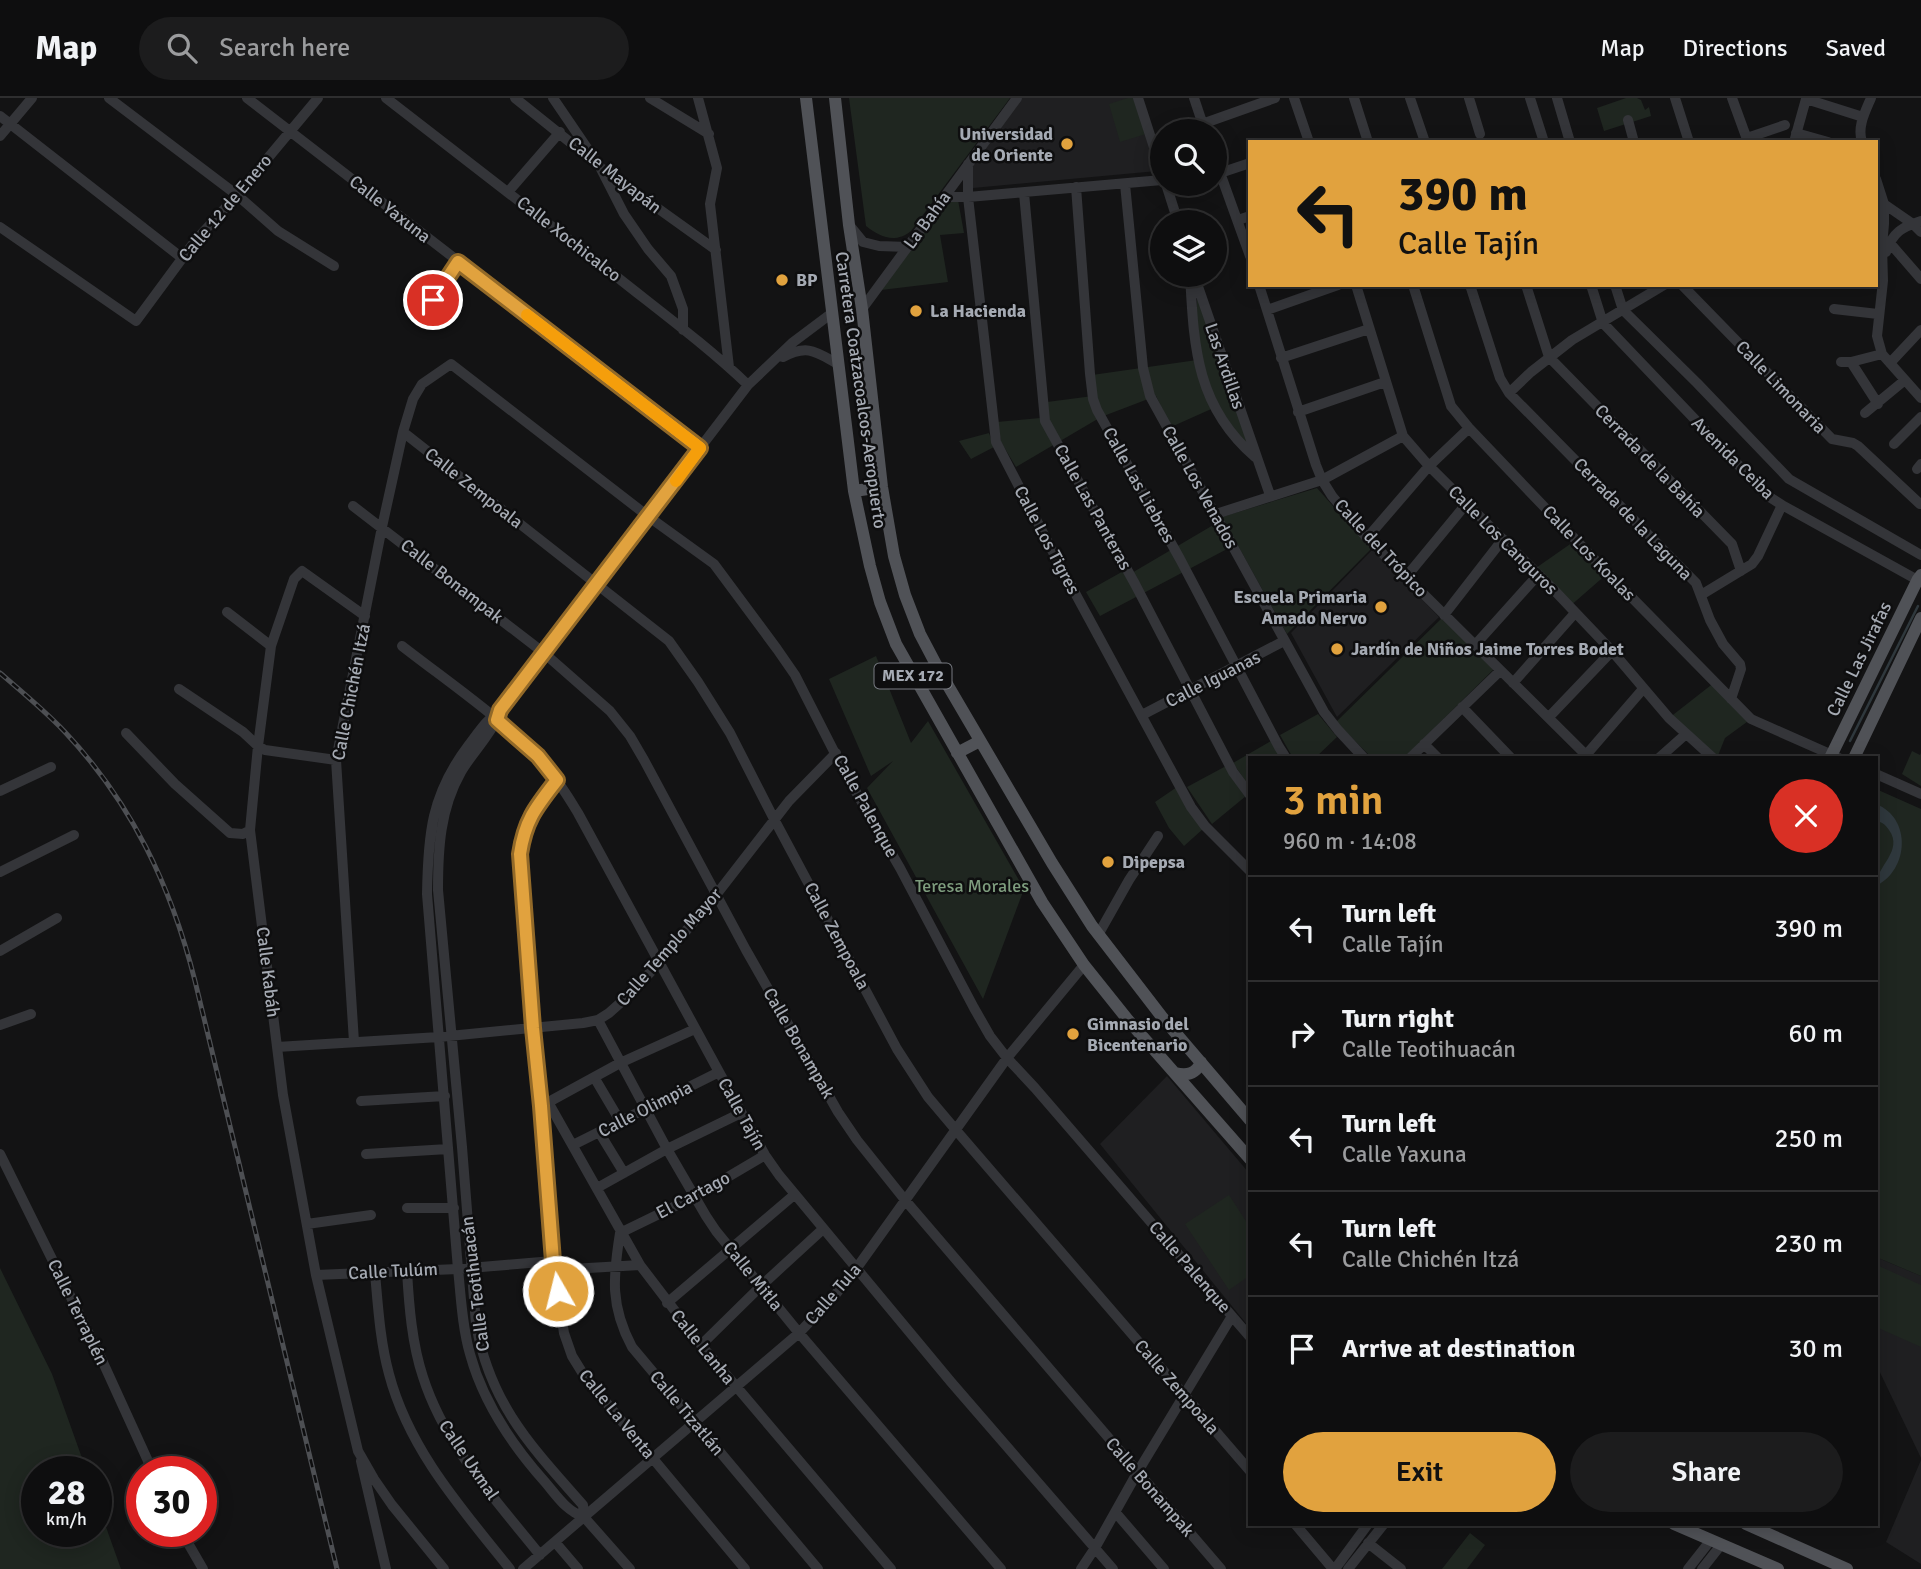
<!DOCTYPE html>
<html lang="en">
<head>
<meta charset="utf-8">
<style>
	body { margin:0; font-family:Signika,sans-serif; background:#1c1c1d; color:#f1f3f6; height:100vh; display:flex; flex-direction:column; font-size:26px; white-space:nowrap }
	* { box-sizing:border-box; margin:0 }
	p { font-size:23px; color:#9b9c9e }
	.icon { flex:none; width:38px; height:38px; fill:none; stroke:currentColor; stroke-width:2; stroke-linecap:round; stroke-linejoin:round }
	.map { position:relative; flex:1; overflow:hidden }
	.side { position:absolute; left:1248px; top:658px; width:630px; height:770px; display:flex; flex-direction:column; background:#0e0e0f; border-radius:0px; box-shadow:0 4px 18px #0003,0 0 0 2px #2e2e2f }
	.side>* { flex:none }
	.guide { position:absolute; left:1248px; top:42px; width:630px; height:147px; border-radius:0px; box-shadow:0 4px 18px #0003,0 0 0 2px #2e2e2f; background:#e1a23e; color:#111; overflow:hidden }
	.fabs { position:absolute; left:1150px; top:21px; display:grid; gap:14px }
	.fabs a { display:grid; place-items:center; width:77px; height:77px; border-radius:50%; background:#0e0e0f; box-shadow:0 4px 18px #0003,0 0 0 2px #2e2e2f; font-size:35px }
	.speed { position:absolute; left:21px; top:1358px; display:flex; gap:14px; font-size:35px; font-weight:700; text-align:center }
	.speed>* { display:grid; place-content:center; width:91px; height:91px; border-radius:50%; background:#0e0e0f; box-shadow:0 4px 18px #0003,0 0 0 2px #2e2e2f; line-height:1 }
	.speed small { font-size:18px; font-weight:400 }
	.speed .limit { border:10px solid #d22; background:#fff; color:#111 }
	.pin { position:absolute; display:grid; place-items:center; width:60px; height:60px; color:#fff; margin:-30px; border:4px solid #fff; border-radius:50%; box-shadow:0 2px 7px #0007 }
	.me { position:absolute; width:77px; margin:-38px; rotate:352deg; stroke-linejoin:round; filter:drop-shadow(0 0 5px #0008) }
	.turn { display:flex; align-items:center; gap:24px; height:147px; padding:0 35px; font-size:32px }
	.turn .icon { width:91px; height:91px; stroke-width:2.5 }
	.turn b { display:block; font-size:49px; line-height:60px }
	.round { display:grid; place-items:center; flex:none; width:74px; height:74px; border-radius:37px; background:#1c1c1d }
	.summary { display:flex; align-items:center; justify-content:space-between; height:119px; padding:0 35px }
	h1 { font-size:42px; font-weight:600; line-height:52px; color:#e1a23e }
	.action { display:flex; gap:14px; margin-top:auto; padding:14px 35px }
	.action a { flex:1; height:80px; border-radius:42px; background:#e1a23e; color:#111; font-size:28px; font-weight:600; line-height:80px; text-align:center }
	.action a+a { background:#1c1c1d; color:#f1f3f6 }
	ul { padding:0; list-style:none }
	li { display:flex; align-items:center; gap:21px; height:105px; padding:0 35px; border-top:2px solid #2e2e2f }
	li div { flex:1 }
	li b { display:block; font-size:26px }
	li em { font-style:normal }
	header { display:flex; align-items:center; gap:42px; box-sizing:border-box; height:98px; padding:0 35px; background:#0e0e0f; border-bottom:2px solid #2e2e2f }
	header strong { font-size:33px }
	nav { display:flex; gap:38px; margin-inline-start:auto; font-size:24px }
	.search { width:490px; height:63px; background:#1c1c1d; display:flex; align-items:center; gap:18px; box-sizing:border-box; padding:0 24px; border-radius:38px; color:#9b9c9e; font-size:26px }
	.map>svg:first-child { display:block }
	.built { fill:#1f1f21 }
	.green { fill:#1f2620 }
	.water { fill:#2f383d }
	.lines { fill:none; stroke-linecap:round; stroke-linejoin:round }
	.stream { stroke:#2f383d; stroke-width:2.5 }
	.minor { stroke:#343539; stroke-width:10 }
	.major { stroke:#505257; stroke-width:12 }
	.rail-casing { stroke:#4d4f53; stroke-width:5 }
	.rail { stroke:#0e0e0f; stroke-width:2.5; stroke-dasharray:8; stroke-linecap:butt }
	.route-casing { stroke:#926928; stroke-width:18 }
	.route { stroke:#e1a23e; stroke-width:12 }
	.slow { stroke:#f59e0b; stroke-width:12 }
	.poi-dot { fill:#e1a23e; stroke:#0e0e0f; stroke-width:2.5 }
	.labels { text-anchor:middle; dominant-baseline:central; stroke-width:5; stroke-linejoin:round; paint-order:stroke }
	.shield { fill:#0e0e0f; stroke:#787b82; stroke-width:2 }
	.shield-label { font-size:16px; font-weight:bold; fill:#a5aab3 }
	.poi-label { font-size:18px; font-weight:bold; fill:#a5aab3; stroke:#0e0e0f; text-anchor:start }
	.street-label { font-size:18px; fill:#a5aab3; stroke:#0e0e0f }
	.park-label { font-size:18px; fill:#7e9d7e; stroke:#0e0e0f }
</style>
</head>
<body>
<header>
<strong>Map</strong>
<div class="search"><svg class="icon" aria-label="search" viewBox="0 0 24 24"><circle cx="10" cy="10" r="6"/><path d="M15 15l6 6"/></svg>Search here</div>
<nav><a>Map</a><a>Directions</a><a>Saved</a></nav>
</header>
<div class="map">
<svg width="1921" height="1471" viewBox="0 0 1921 1471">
	<rect width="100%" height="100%" fill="#131314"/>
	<!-- built -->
	<path class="built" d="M1020,0H1135L1157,73L973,90L970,68Z
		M1373,451L1439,519L1337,619L1291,535Z
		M1167,978L1249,1075V1229L1100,1046Z
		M1876,1159L1921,1178V1360L1876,1266Z
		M1921,1362V1466L1886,1444Z"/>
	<!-- green -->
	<path class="green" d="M849,0H1010L911,133C895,146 880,139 866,128Z
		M1128,0H1135L1146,36L1120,44L1109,6Z
		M1626,0H1637L1641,2L1645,12L1649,9L1651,18L1604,33L1597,10Z
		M943,102H958L964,135L940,137L948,184L881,192Z
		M1197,194L1250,349L1240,344L1218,308L1171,329L1156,298L1101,319L1016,369L1001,344L997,324L1040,320L1047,304L1093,298L1092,277L1197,262Z
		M989,335L994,349L971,361L959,343Z
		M1317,390L1371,451L1287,536L1222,419Z
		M1215,426L1229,450L1100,518L1086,494L1127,471L1130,476Z
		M1576,442L1608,475L1569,509L1533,472Z
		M1442,520L1494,571L1404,660H1372L1336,624Z
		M876,558L911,645L928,623L1024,791L983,901L867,690L893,663L871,678L829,581Z
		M1715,584L1751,621L1725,640L1717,660L1669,620Z
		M1318,616L1337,639L1315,660H1293L1280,637Z
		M1271,643L1281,660H1250L1249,688L1233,665Z
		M1912,653L1920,657L1921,655V688L1902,676Z
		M1226,668L1246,698L1212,726L1187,689Z
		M1177,689L1203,731L1184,748L1169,730L1155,704Z
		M1876,691L1921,711V1178L1876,1159Z
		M1229,1097L1249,1128V1178L1229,1192L1185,1126Z
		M1879,1168L1921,1187V1249L1876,1229V1174Z
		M0,1170L52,1276L87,1374H37V1433H96V1401L121,1471H0Z
		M1470,1435L1485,1447L1467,1471H1442Z"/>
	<!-- water -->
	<path class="water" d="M1876,706C1912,720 1909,772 1876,788C1876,768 1904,753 1889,732C1885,726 1882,724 1876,723Z"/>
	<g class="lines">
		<!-- stream -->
		<path class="stream" d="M1850,643L1918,508"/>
		<!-- minor -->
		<path class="minor" d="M109,0L237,97L278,133L334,168
			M247,0L700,350
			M386,0C463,59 540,119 617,179C661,214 707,248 748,287
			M515,0L591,61
			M553,0L600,69L624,116L648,151L671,178L683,211V232
			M650,0L709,36
			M698,0L717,70L710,106L729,269
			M1138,0L1162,74
			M1194,0L1205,33
			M1294,0L1309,44
			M1354,0L1368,44
			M1410,0L1425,44
			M1469,0L1480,36
			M1530,0L1544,44
			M1557,0L1570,44
			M1675,0L1689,44
			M1732,0L1748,44
			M0,18L182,160
			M1628,22L1634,44
			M1202,26L1275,0
			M1796,35L1828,44
			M0,38L32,0
			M1747,40L1785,27
			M1794,44L1806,1L1863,19
			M1862,44C1857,29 1865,14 1871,0
			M1214,58L1250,158
			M968,66V99L996,344L1055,458L1191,709L1205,728L1250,773
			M603,71L716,152
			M1217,76L1250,65
			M1876,81L1884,106V126L1882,147L1883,183L1877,238L1882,256L1921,300
			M1125,86L1143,270L1150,298L1324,614L1338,632L1364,660
			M1166,86L1178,124
			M1076,89L1090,276L1093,301L1097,312L1180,461L1279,649L1286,660
			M508,94L560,34
			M1024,95L1045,323L1135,486L1233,674L1250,697
			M945,99H968L1162,82
			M1884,106L1913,126L1921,134
			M1238,122L1250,118
			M850,128L863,144L879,148L908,149
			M0,129L136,223L195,143L237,97L318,0
			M1889,144L1921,181
			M1886,154C1893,134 1902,129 1921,123
			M1190,177C1194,249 1196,308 1255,359
			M1194,177L1270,397
			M1259,187L1316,367L1322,382L1332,398L1367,440L1589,660
			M1356,187L1403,338L1429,368L1553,491L1612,553L1669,620L1713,660
			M1413,187L1451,308L1469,330L1594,461L1751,621L1839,660
			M1470,187L1500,280L1509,295L1696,485L1710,522L1723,546L1740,566L1741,571L1731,601
			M1526,187L1549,259L1732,446L1741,473
			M1591,187L1603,225L1768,398L1782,407L1921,484
			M1615,187L1623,212L1697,285L1789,381L1921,457
			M1682,187L1832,341L1853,345L1858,348L1920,406
			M862,211L1017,0
			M1834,211L1878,216
			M1267,212L1338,187
			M421,221L458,164
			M783,259C808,246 816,254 838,266
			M1281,260L1369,231
			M1841,264H1851L1882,256
			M1851,264L1878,306
			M1890,265L1921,232
			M1509,295L1531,274L1572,242L1664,187
			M1298,314L1385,284
			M1865,315L1905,282
			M403,334L669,543L698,584L730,635L774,721L897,951L928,999L955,1031L1250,1373
			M1894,346L1921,319
			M1917,371L1921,366
			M353,408L544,555L610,613L630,638L644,662L746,852L838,1014L857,1042L905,1102L1221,1471
			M1216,416L1322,382L1403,338
			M1367,440L1429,368L1469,330
			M1406,479L1467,405
			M1701,497L1752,466L1758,458L1782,407
			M227,514L271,548
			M1444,517L1503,441
			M365,518L302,473L294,481L271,548L258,648L250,732L283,997L316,1177L358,1353L374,1381L392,1407L444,1471
			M1475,547L1538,477
			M402,548C447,583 497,617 537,658C553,674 566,695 578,715L719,974L765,1057L779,1077L951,1284L1113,1471
			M1513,585L1575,515
			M179,591L243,634L258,648L265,652L336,662
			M1462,609L1511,660
			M1142,617L1284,543
			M498,619C489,639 472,655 461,674C440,711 438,751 438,792L462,1049L476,1226C490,1306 531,1348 583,1407L584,1419
			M1549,619L1612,553
			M126,635L175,686L230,735L243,736L250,732
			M1424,646L1438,660
			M1586,657L1643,591
			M1410,660L1500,573
			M1659,660L1686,636
			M1876,676L1921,696
			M557,682C536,709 525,721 520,756L533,930L541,1008L553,1163L564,1235L572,1258L585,1279L745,1471
			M0,693L51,669
			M0,774L74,737
			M1098,837L1129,782L1158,738
			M0,853L57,820
			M598,922L667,1051L706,1118L716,1133L799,1235L1001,1471
			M0,927L31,916
			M354,944L336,662L382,429L403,334L413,301L422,286L451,266L649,419L714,466L777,551L795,577L845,675L900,770L974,910L990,938L1007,960L1035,990L1250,1239
			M277,949L439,939L583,925L598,922L609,915L628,898L659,865L716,797L789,703L836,655
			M594,979L620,1023
			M361,1003L445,998
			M548,1004L640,1167L701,1247L891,1471
			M545,1006L620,965L695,931
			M599,1034L624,1075
			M573,1047L719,974
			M0,1056L101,1260L153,1374
			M366,1056L448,1051
			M765,1057L694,1099L620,1135C613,1179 610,1208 632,1249L818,1471
			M597,1090L667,1051L741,1015
			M407,1110H454
			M307,1126L371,1117
			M554,1172L640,1167
			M407,1173C409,1208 412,1246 423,1279C445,1348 496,1402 540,1457
			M375,1175C378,1208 380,1243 389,1276C409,1352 462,1411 510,1471
			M316,1177L458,1171L553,1163
			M667,1205L794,1097
			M701,1247L761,1188L823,1131
			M361,1363L386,1471
			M1116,1415L1164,1471
			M584,1419C566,1413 557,1398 545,1384C512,1347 483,1304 470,1256C462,1228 461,1199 458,1171L427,796C428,737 431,697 468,648C478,635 487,621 500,612L748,287L792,245L832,215
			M584,1419L630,1471
			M1295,1426L1333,1471
			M181,1433L203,1471
			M555,1444L578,1471
			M1368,1445L1401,1471
			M523,1471L799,1235L835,1197L856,1171L1007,960L1084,867
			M1081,1471L1095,1450L1137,1375L1232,1218
			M1335,1471L1368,1426
			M1348,1471L1384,1426
			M1688,1471L1710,1443
			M1702,1471L1721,1447"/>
		<!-- major -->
		<path class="major" d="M806,0L854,393L870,468L880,504L896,546L1042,804L1084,867L1128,922L1250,1061
			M835,0L849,127L862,211L882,389L894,458L905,497L920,536L940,574L1052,765L1092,828L1162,919L1250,1022
			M854,393L882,389
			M957,655L980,643
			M1830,660L1918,481L1921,477
			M1854,660L1921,520
			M1175,975C1187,978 1196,976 1201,964
			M1674,1426L1778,1471
			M1746,1426L1847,1471"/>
		<!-- rail casing -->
		<g class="rail-casing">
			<path id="rail" d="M0,575C22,594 44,612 64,633C132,705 171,788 195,883L337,1471"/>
		</g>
		<!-- rail -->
		<use href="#rail" class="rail"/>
	</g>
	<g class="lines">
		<!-- route casing -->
		<g class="route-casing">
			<path id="route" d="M433,202L458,164L700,350L500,612L497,622L538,658L557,682C536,709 525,722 520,756L533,930L541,1008L553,1163L558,1193"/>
		</g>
		<!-- route -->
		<use href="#route" class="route"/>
		<!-- slow -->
		<path class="slow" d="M527,217L700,350L676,383"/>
	</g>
	<!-- markers -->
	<g class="poi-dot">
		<circle cx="1067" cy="46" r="7"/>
		<circle cx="782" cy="182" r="7"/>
		<circle cx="916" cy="213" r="7"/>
		<circle cx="1381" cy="509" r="7"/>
		<circle cx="1337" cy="551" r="7"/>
		<circle cx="1108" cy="764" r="7"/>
		<circle cx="1073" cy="936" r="7"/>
	</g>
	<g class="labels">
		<!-- shield labels -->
		<rect class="shield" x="874.5" y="565.5" width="77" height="25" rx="5"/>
		<g class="shield-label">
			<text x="913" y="578">MEX 172</text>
		</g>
		<!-- poi labels -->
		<g class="poi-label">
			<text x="1053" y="36" text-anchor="end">Universidad<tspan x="1053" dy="21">de Oriente</tspan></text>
			<text x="796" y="182">BP</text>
			<text x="930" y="213">La Hacienda</text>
			<text x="1367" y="499" text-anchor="end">Escuela Primaria<tspan x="1367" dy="21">Amado Nervo</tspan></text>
			<text x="1351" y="551">Jardín de Niños Jaime Torres Bodet</text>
			<text x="1122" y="764">Dipepsa</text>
			<text x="1087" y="926">Gimnasio del<tspan x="1087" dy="21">Bicentenario</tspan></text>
		</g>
		<!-- street labels -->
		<g class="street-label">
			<text transform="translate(615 77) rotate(38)">Calle Mayapán</text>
			<text transform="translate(225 110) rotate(-50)">Calle 12 de Enero</text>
			<text transform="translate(390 111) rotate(38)">Calle Yaxuna</text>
			<text transform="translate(927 122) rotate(-54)">La Bahía</text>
			<text transform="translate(569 141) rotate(38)">Calle Xochicalco</text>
			<text transform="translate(1225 268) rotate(71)">Las Ardillas</text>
			<text transform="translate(1781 289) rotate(46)">Calle Limonaria</text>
			<text transform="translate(861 292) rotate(82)">Carretera Coatzacoalcos-Aeropuerto</text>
			<text transform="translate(1733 360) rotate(45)">Avenida Ceiba</text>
			<text transform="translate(1650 363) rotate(46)">Cerrada de la Bahía</text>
			<text transform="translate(1139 387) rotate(61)">Calle Las Liebres</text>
			<text transform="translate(1200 389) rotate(61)">Calle Los Venados</text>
			<text transform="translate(474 390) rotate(38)">Calle Zempoala</text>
			<text transform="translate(1093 409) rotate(61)">Calle Las Panteras</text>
			<text transform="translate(1633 421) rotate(46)">Cerrada de la Laguna</text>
			<text transform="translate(1047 442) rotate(62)">Calle Los Tigres</text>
			<text transform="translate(1503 442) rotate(45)">Calle Los Canguros</text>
			<text transform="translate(1381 450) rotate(47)">Calle del Trópico</text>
			<text transform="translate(1589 455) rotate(46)">Calle Los Koalas</text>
			<text transform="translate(452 483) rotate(38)">Calle Bonampak</text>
			<text transform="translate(1859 561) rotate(-64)">Calle Las Jirafas</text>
			<text transform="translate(1213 581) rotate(-27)">Calle Iguanas</text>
			<text transform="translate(351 594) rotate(-79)">Calle Chichén Itzá</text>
			<text transform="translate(866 708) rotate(61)">Calle Palenque</text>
			<text transform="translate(837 838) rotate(62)">Calle Zempoala</text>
			<text transform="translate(669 849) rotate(-49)">Calle Templo Mayor</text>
			<text transform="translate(268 874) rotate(83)">Calle Kabáh</text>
			<text transform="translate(799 945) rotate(60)">Calle Bonampak</text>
			<text transform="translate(645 1011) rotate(-27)">Calle Olimpia</text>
			<text transform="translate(742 1016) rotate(61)">Calle Tajín</text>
			<text transform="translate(693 1097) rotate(-28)">El Cartago</text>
			<text transform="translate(1190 1169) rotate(49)">Calle Palenque</text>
			<text transform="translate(393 1173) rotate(-3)">Calle Tulúm</text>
			<text transform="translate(753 1178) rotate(51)">Calle Mitla</text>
			<text transform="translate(475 1186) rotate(-97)">Calle Teotihuacán</text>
			<text transform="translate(833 1196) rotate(-49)">Calle Tula</text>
			<text transform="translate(78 1214) rotate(64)">Calle Terraplén</text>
			<text transform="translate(703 1249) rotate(51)">Calle Lanha</text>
			<text transform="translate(1177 1289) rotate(49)">Calle Zempoala</text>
			<text transform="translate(687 1315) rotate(50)">Calle Tizatlán</text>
			<text transform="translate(617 1316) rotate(51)">Calle La Venta</text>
			<text transform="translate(469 1362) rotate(56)">Calle Uxmal</text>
			<text transform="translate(1150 1389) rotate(49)">Calle Bonampak</text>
		</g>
		<!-- park labels -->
		<g class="park-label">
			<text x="972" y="788">Teresa Morales</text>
		</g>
	</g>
</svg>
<div class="fabs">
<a><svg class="icon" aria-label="search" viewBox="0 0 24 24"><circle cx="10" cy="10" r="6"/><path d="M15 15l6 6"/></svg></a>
<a><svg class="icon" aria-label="layers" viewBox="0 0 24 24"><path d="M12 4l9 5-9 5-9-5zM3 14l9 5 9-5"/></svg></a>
</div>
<div class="speed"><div>28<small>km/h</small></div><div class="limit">30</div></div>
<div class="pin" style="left:433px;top:202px;background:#d93025"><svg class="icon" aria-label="arrive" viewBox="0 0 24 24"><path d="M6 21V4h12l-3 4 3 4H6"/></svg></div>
<svg class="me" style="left:558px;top:1193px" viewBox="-20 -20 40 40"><circle r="17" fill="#e1a23e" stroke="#fff" stroke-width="3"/><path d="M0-11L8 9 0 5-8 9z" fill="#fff"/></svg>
<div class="guide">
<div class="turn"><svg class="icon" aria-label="left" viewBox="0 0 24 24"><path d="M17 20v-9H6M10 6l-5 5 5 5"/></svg><div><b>390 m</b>Calle Tajín</div></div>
</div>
<section class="side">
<div class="summary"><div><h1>3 min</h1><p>960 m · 14:08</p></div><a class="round" style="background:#d93025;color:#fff"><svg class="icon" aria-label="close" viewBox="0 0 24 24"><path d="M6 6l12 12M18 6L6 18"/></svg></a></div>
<ul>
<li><svg class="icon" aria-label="left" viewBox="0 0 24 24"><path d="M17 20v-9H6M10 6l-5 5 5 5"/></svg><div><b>Turn left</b><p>Calle Tajín</p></div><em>390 m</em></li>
<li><svg class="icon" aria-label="right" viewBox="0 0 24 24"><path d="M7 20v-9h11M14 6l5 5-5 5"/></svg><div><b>Turn right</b><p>Calle Teotihuacán</p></div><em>60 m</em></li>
<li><svg class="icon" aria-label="left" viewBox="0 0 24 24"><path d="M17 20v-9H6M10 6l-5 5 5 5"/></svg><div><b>Turn left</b><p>Calle Yaxuna</p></div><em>250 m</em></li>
<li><svg class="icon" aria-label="left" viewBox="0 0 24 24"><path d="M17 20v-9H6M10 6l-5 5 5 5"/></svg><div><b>Turn left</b><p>Calle Chichén Itzá</p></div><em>230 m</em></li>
<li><svg class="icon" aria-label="arrive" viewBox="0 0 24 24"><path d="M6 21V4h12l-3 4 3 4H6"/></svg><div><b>Arrive at destination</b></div><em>30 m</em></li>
</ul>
<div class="action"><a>Exit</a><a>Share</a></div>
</section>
</div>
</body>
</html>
